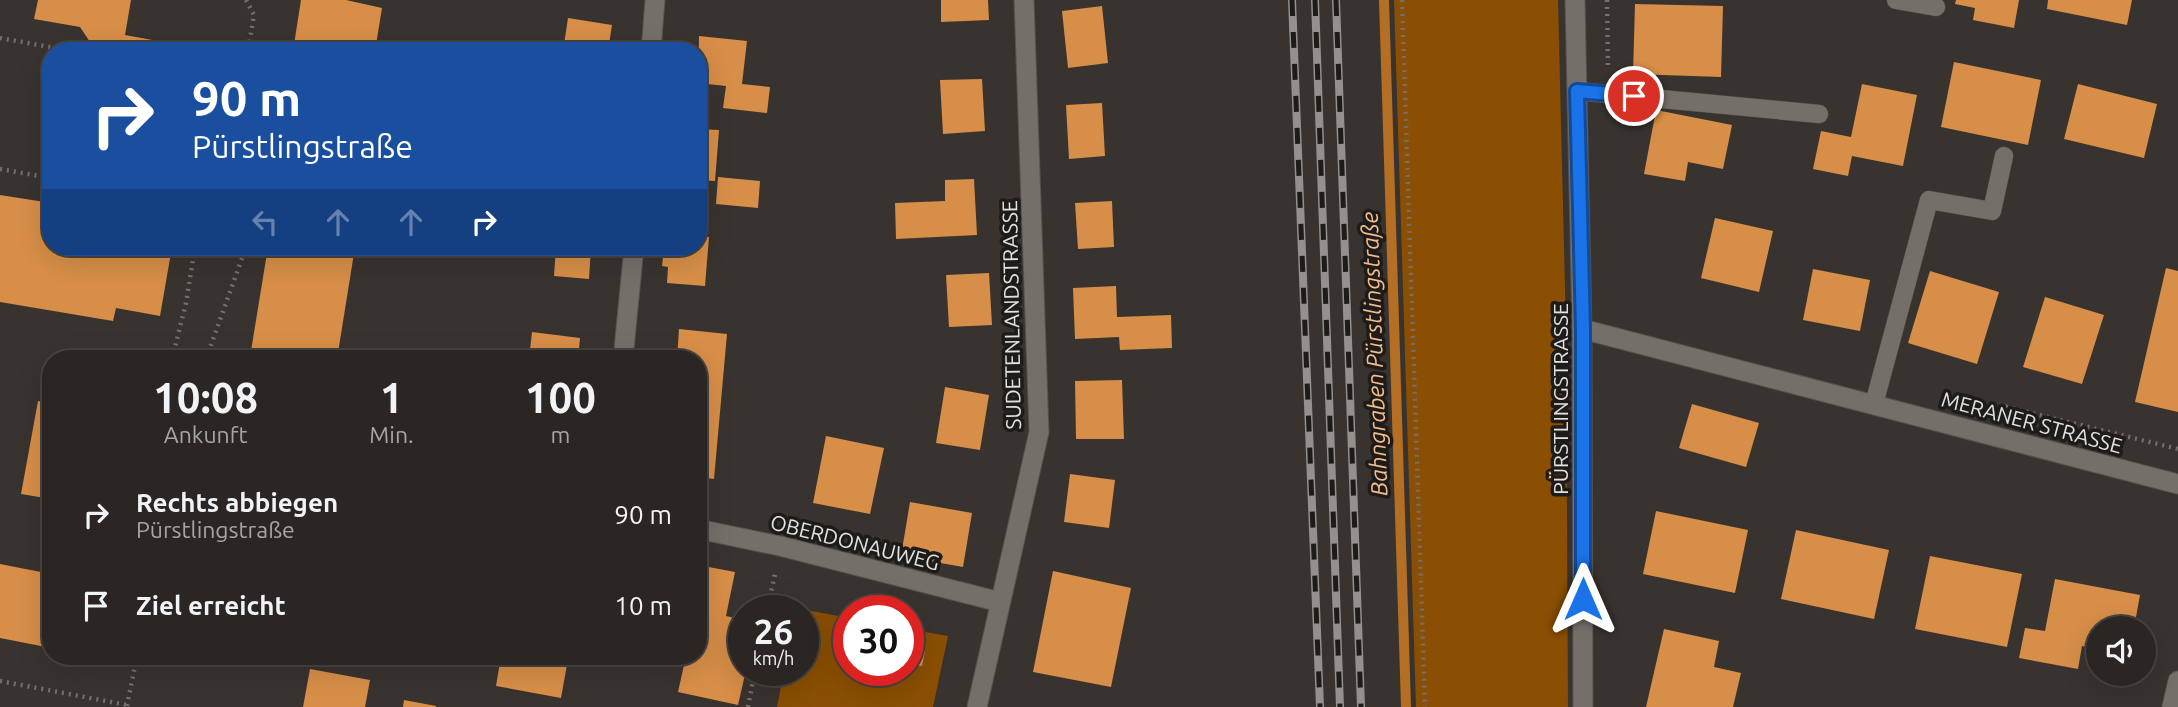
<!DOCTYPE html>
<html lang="de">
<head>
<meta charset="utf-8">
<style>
	body { margin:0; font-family:Ubuntu,sans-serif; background:#332e2b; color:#f1f3f6; height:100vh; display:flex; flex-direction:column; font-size:26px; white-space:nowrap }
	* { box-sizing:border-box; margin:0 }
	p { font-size:23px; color:#a6a5a6 }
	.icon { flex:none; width:38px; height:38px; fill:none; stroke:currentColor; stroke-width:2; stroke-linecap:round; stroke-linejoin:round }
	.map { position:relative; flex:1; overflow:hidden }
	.sheet { position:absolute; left:42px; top:350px; width:665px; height:315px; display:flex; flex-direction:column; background:#2b2623; border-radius:28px; box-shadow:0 7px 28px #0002,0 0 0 2px #474341 }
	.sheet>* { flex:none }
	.hud { position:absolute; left:42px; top:42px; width:665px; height:214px; border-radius:28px; box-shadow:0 7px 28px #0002,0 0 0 2px #474341; background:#1a4fa0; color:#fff; overflow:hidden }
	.controls { position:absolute; left:2086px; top:616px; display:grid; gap:14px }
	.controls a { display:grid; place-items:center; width:70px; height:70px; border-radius:50%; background:#2b2623; box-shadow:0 7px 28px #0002,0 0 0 2px #474341; font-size:35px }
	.speed { position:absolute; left:728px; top:595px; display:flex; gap:14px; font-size:35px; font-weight:700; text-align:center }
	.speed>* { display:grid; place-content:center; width:91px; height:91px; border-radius:50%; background:#2b2623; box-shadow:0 7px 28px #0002,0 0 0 2px #474341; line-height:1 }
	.speed small { font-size:18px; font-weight:400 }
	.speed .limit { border:10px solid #d22; background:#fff; color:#111 }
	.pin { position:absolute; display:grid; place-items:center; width:60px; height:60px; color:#fff; margin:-30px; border:4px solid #fff; border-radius:50%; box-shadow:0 2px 7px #0007 }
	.me { position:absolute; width:77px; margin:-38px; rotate:0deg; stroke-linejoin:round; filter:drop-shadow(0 0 5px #0008) }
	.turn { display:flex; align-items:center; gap:24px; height:147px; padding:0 35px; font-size:32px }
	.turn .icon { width:91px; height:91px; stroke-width:2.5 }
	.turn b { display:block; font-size:49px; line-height:60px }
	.lanes { display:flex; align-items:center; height:66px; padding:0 35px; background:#0003; justify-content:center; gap:35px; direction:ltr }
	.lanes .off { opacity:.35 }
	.eta { display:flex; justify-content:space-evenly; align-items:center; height:119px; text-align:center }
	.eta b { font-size:42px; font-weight:700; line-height:49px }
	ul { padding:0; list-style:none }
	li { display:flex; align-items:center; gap:21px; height:91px; padding:0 35px }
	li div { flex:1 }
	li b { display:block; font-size:26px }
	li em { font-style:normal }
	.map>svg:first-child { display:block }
	.green { fill:#8a4f02 }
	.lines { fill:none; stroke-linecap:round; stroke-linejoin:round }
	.stream { stroke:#b56f24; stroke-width:10 }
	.building { fill:#d78e48 }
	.service-casing { stroke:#57524e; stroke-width:19 }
	.minor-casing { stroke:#57524e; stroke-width:21 }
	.path { stroke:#75706c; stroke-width:4.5; stroke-dasharray:2 5; stroke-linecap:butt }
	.service { stroke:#756f6a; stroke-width:18 }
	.minor { stroke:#756f6a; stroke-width:19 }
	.rail-casing { stroke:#94908d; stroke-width:8 }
	.rail { stroke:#1e1c1a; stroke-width:5; stroke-dasharray:16; stroke-linecap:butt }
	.route-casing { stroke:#114b97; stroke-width:18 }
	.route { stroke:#1a73e8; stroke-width:12 }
	.labels { text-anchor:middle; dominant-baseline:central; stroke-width:7; stroke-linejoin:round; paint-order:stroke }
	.street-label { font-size:21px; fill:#e3e0dd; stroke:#1e1c1a }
	.water-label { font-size:23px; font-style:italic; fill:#f5bd8b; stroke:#1e1c1a }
</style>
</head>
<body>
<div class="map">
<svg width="2178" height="707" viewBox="0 0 2178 707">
	<rect width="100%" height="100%" fill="#39332f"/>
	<!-- green -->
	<path class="green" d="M1394,0H1558L1566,329L1568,707H1416Z
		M795,608L849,618V670H908V629L948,636L933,707H777L784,670H803V611H795Z"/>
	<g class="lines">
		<!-- stream -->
		<path class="stream" d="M1384,0L1406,707"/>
	</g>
	<!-- building -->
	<path class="building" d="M38,0H131L125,35L212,51H96L80,27L34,19Z
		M301,0H346L382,8L375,51H293Z
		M941,0H988L989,20L941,22Z
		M1956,0H2019L2014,28L1973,20L1975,8L1955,4Z
		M2048,0H2132L2127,25L2047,9Z
		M1635,4L1723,6L1721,77L1633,74Z
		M1102,6L1108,63L1068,68L1062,11Z
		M568,18L612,25L608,51H563Z
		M699,36L747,41L742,84L770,87L767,113L723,108L726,86L698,83Z
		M1954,62L2041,80L2028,145L1941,127Z
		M982,79L985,131L943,134L940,80Z
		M1862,84L1917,95L1903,166L1852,156L1848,176L1813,169L1821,131L1851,137Z
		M2078,84L2157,104L2144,158L2064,139Z
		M1102,103L1105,156L1069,159L1066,105Z
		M1656,110L1732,125L1723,169L1688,162L1685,181L1644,174Z
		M698,129L719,130L715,181L698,180Z
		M718,177L760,181L758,208L716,204Z
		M974,179L977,235L896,239L895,203L945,201V180Z
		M0,195L51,203V247H172L160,316L116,308L113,321L0,302Z
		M1112,201L1114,247L1078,249L1075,203Z
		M1715,218L1773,231L1759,292L1701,278Z
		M698,237H709L705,286L667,283L668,267L662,266L664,249H669L670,247H698Z
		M268,247H355L337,359H262L250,357Z
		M556,247H591L589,279L554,276Z
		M2166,268L2178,271V412L2135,402Z
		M1813,269L1870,280L1860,331L1803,320Z
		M1930,271L1999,292L1977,364L1908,343Z
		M989,273L992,325L949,327L946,275Z
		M1116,286L1117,317L1171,315L1172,348L1120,350L1119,337L1075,339L1073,288Z
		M2045,297L2104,315L2082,384L2023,367Z
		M679,329L727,334L714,479L698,477V359H677Z
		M532,332L580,338L578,359H529Z
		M1122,380L1124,439H1076L1075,381Z
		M945,387L989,395L980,450L936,443Z
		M38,401L51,404V499L21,494Z
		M1692,404L1759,423L1746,467L1679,448Z
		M826,436L884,448L870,514L813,503Z
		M1070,474L1115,480L1109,528L1064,522Z
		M910,502L972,513L963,567L901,556Z
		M1656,511L1748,530L1735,593L1643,574Z
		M1796,530L1889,550L1874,619L1781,599Z
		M1930,556L2022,574L2007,647L1915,629Z
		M0,564L51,574V648L0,638Z
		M698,565L735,572L726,616L744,620V670H746L738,705L678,692L686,656H698Z
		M1053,571L1131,588L1111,687L1033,672Z
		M2055,579L2140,595L2134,628H2098V649L2082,646L2078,669L2019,658L2025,628L2045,631Z
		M1664,629L1719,641L1714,667L1741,673L1733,707H1646Z
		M908,648L925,651L922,666L908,664Z
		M501,656H553L568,659L561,698L496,686Z
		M310,669L370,680L365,707H303Z
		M404,700L436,706V707H403Z"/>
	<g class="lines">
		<!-- service casing -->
		<g class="service-casing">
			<path id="service" d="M1896,0L1936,7
				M1577,91L1819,114
				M1874,404L1929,200L1992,211L2004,156"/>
		</g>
		<!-- minor casing -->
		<g class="minor-casing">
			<path id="minor" d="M1575,0L1582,329L1583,707
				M651,51L655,0
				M1582,329L2178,484
				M623,359L634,247
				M698,529L780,546L1000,602
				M977,707L1039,432L1024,0
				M2172,707L2178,681"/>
		</g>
		<!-- path -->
		<path class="path" d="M246,0L254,15L248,51
			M1402,0L1425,707
			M1607,0L1608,69
			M0,38L72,51
			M0,169L51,178
			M172,359L186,303L195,247
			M206,359L246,247
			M1999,405L2178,449
			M767,611L775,574
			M0,681L127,705
			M127,706L137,656
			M748,707L755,670"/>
		<!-- service -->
		<use href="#service" class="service"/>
		<!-- minor -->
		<use href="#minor" class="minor"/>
		<!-- rail casing -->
		<g class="rail-casing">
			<path id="rail" d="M1292,0L1320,707
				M1315,0L1340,707
				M1336,0L1361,707"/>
		</g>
		<!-- rail -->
		<use href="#rail" class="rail"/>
	</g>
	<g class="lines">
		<!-- route casing -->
		<g class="route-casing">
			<path id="route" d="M1583,599V329L1577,91L1634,96"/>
		</g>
		<!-- route -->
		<use href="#route" class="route"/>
	</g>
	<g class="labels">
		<!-- street labels -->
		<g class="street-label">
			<text transform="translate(1011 315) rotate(-91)">SUDETENLANDSTRASSE</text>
			<text transform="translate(1560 399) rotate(-90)">PÜRSTLINGSTRASSE</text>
			<text transform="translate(2032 422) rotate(15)">MERANER STRASSE</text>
			<text transform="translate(855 542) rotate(14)">OBERDONAUWEG</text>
		</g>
		<!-- water labels -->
		<g class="water-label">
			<text transform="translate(1374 354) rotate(-92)">Bahngraben Pürstlingstraße</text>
		</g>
	</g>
</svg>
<div class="controls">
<a><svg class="icon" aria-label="sound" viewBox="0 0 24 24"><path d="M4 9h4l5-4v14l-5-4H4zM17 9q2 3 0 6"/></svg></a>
</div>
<div class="speed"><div>26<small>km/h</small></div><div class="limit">30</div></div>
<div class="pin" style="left:1634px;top:96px;background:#d93025"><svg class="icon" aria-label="arrive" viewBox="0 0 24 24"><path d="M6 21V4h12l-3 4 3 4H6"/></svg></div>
<svg class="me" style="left:1583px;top:599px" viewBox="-20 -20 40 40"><path d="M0-17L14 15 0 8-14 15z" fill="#1a73e8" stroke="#fff" stroke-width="4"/></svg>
<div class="hud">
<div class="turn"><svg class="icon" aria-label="right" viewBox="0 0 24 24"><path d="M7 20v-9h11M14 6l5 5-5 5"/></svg><div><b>90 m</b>Pürstlingstraße</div></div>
<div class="lanes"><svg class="icon off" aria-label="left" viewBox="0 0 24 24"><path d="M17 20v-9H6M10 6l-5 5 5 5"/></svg><svg class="icon off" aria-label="ahead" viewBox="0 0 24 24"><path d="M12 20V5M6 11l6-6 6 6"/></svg><svg class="icon off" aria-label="ahead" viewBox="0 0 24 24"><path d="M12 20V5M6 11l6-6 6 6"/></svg><svg class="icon" aria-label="right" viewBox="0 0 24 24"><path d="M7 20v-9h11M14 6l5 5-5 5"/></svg></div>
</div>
<section class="sheet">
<div class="eta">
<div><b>10:08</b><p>Ankunft</p></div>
<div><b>1</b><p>Min.</p></div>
<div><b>100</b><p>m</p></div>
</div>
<ul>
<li><svg class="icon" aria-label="right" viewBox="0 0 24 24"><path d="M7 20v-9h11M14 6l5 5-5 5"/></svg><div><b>Rechts abbiegen</b><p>Pürstlingstraße</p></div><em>90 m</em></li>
<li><svg class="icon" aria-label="arrive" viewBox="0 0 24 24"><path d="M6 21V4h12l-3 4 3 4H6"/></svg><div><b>Ziel erreicht</b></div><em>10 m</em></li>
</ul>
</section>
</div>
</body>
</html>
